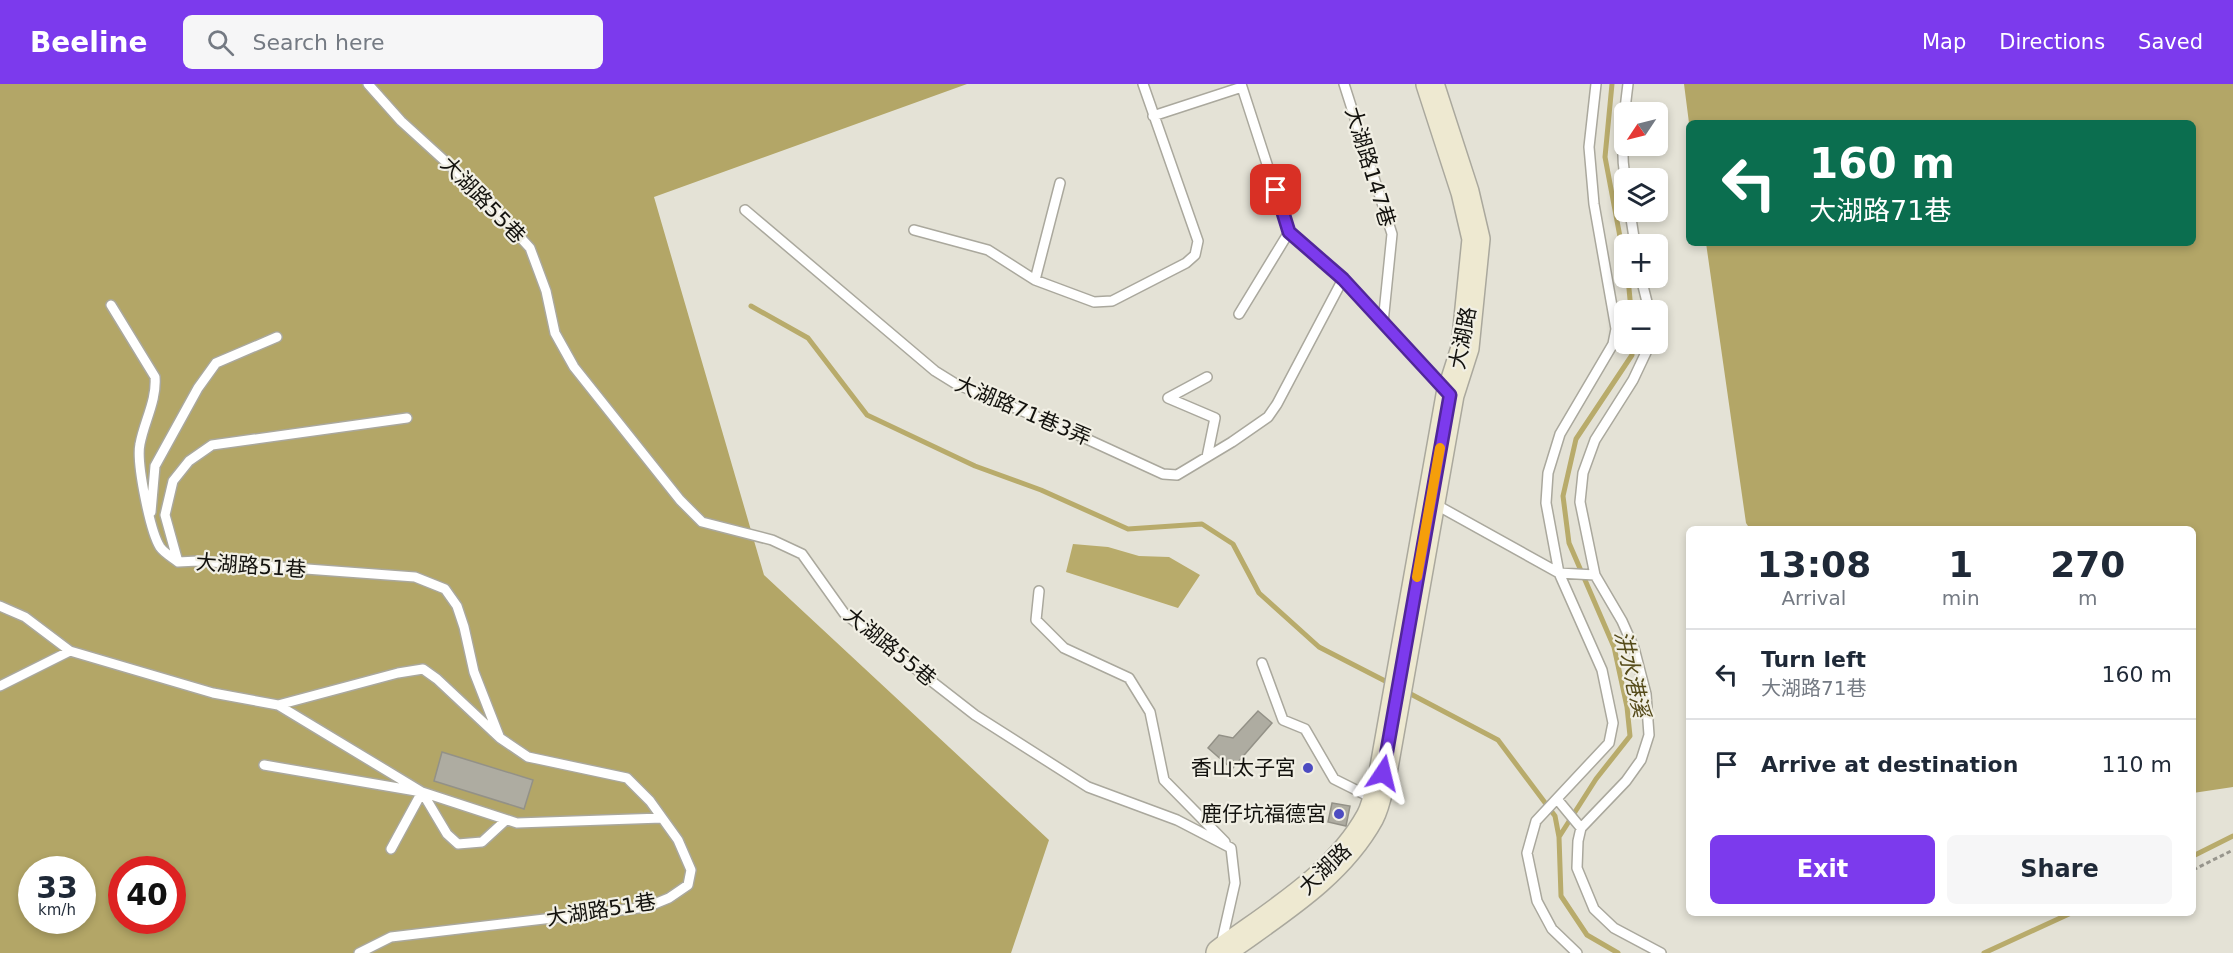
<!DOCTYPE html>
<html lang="en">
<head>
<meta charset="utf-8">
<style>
	body { margin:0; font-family:"DejaVu Sans","Noto Sans TC",sans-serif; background:#f6f6f7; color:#1f2937; height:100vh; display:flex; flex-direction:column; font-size:22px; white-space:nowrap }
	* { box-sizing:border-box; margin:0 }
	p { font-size:20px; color:#747a83 }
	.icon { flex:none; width:33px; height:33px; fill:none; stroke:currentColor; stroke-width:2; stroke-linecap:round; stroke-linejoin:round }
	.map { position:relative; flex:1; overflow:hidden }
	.side { position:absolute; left:1686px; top:442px; width:510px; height:390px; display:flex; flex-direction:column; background:#fff; border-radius:9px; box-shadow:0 3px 9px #0003 }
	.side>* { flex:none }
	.hud { position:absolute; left:1686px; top:36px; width:510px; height:126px; border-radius:9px; box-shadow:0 3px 9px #0003; background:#0b6e4f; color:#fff; overflow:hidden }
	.needle { width:39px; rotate:235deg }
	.tools { position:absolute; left:1614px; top:18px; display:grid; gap:12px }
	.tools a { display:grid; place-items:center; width:54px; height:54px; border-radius:9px; background:#fff; box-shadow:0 3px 9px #0003; font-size:30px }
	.speed { position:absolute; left:18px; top:772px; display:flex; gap:12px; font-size:30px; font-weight:700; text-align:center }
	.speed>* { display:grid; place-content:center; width:78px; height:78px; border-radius:50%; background:#fff; box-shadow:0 3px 9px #0003; line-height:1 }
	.speed small { font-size:15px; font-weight:400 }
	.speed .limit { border:9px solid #d22; background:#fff; color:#111 }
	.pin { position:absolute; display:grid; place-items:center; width:51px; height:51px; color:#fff; margin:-26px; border-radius:12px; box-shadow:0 3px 9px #0006 }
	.me { position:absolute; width:66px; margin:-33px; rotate:10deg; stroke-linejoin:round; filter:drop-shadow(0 0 4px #0008) }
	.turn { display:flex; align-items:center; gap:21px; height:126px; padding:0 24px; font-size:27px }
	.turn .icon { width:78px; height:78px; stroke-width:2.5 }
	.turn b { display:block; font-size:42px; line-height:51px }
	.eta { display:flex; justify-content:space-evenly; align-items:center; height:102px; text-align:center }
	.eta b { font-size:36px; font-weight:600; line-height:42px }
	.button { display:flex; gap:12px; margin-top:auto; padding:12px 24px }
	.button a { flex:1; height:69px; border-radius:9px; background:#7c3aed; color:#fff; font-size:24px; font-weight:600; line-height:69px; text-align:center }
	.button a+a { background:#f6f6f7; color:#1f2937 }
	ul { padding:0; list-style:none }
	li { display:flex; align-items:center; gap:18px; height:90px; padding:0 24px; border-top:2px solid #e0e1e3 }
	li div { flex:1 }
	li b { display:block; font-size:22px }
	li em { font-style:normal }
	header { display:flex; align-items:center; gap:36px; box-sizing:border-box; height:84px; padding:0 30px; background:#7c3aed; color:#fff }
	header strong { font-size:28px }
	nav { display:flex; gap:33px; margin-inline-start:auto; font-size:21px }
	.search { width:420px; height:54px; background:#f6f6f7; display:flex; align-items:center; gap:15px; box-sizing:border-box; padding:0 21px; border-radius:9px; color:#747a83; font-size:22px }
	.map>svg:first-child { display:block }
	.forest { fill:#b3a667; fill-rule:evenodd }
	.water { fill:#b8ab6b }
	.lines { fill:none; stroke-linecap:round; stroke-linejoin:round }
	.stream { stroke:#b8ab6b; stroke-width:5 }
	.building { fill:#aeaca1; stroke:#939187; stroke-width:1.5 }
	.lane-casing { stroke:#aaa89d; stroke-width:12 }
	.secondary-casing { stroke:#aaa89d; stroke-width:30 }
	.path { stroke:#98968d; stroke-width:3; stroke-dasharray:4.5 3; stroke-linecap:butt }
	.lane { stroke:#fff; stroke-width:9 }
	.secondary { stroke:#eee9d1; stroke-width:27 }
	.route-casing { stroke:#51269a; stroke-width:15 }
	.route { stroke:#7c3aed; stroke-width:10 }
	.slow { stroke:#f59e0b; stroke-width:10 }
	.poi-dot { fill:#4c4bc1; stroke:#f1efe4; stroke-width:2 }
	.labels { text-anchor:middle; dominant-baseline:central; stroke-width:4.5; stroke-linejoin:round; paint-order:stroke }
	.street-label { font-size:21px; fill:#13120e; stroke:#f1efe4 }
	.poi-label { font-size:21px; fill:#13120e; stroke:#f1efe4; text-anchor:end }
	.water-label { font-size:22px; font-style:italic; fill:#554b1a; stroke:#f1efe4 }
</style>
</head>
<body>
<header>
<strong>Beeline</strong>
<div class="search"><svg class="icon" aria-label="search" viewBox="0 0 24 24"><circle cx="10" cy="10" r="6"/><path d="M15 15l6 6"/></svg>Search here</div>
<nav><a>Map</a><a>Directions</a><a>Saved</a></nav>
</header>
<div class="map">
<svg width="2233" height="869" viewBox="0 0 2233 869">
	<rect width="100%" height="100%" fill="#e4e2d6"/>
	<!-- forest -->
	<path class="forest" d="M0,0H967L654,113L764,491L1049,756L1011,869H0ZM32,786H82V837H32ZM122,786H172V837H122Z
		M1684,0H2233V703L2193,709V446L1750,445L1746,439L1706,159H2193V39H1689Z"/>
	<!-- water -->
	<path class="water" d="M1073,460L1108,463L1139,472L1169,473L1200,491L1178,524L1066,488Z"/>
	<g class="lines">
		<!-- stream -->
		<path class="stream" d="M1612,0L1605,73L1624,174
			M1628,194L1631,226
			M751,222L808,254L867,331L975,382L1041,406L1128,445L1202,440L1233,460L1259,509L1319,563L1391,600
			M1405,607L1498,656L1555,732L1559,753
			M2193,772L2233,752
			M1618,869L1587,851L1561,812L1559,753L1596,695L1630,652L1627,623L1614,563L1569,459L1563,412L1576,355L1632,271V260
			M1984,869L2069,830"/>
	</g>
	<!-- building -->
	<path class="building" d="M1258,627L1272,639L1232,685L1208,664L1219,651L1233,654Z
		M442,668L533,696L524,725L434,697Z
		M1332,719L1350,722L1346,742L1328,738Z"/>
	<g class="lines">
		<!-- lane casing -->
		<g class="lane-casing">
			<path id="lane" d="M368,0L401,37L479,108L530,164L546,207L555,249L574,283L680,416L702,438L772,456L802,470L844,529L975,631L1088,703L1177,736L1231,764L1235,799L1221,861
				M1241,0L1289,148L1343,195L1446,307
				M1344,0L1392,150L1383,239
				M1153,32L1242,3
				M1625,94C1620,62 1624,32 1628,0
				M745,126L935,287L956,300L1052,339L1163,390L1177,391L1232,358L1268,333L1277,320L1343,195
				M1630,128L1635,160
				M914,146L988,166L1035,196L1094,218L1112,217L1186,179L1195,171L1198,157L1143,0
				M1641,194L1649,226
				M1035,196L1060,99
				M111,221L155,293C157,316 144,338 140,360C136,378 150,447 160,463C164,469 172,473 178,478L198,477L415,493L445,505L457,522L464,543L474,588L499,652
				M1239,230L1289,148
				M1650,260L1633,296L1595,356L1583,389L1580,418L1595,491L1622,537L1634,564L1646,610L1649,651L1641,676L1626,697L1581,744L1578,757L1577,784L1594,825L1614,844L1661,869
				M1207,373L1215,334L1168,314L1207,293
				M1433,419L1559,489L1595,491
				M151,428L155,382L198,304L216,279L277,253
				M178,478L165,431L173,397L189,377L212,361L407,334
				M1039,507L1036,536L1064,564L1129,594L1150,628L1164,696L1225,758
				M0,522L25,533L70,567L213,609L278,621L398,589L423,585L437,595L500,654L528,673L627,694L650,717L678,756L691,786L688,801L669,814L647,823L391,853L359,869
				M1262,579L1283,636L1305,645L1334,695L1374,715
				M0,602L70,567
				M278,621L422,708L517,739L662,734
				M264,681L422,708L447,750L458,760L482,758L506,736
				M1557,715L1581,744
				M391,765L422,708
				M1577,869L1552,845L1537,817L1527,769L1536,737L1609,659L1613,639L1602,586L1559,489L1546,419L1548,389L1560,350L1613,260L1616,245L1594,120L1589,63L1596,0"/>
		</g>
		<!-- secondary casing -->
		<g class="secondary-casing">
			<path id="secondary" d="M1220,869C1274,829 1337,793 1370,733C1377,720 1379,703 1383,689L1450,311L1465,264L1476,155L1465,108L1430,0"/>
		</g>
		<!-- path -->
		<path class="path" d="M2193,786L2233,766"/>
		<!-- lane -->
		<use href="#lane" class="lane"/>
		<!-- secondary -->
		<use href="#secondary" class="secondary"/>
	</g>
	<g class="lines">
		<!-- route casing -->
		<g class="route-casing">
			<path id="route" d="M1276,106L1289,148L1343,195L1450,311L1383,689"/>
		</g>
		<!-- route -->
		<use href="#route" class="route"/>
		<!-- slow -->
		<path class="slow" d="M1417,493L1440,364"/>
	</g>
	<!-- markers -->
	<g class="poi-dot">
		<circle cx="1308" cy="684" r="6"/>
		<circle cx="1339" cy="730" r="6"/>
	</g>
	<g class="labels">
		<!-- street labels -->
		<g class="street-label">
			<text transform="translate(1370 83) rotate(73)">大湖路147巷</text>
			<text transform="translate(483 116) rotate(46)">大湖路55巷</text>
			<text transform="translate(1463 254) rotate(-79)">大湖路</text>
			<text transform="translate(1023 327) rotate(23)">大湖路71巷3弄</text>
			<text transform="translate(251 482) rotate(4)">大湖路51巷</text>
			<text transform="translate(890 563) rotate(39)">大湖路55巷</text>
			<text transform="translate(1325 785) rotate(-44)">大湖路</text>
			<text transform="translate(601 826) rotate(-9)">大湖路51巷</text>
		</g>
		<!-- poi labels -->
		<g class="poi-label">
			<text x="1296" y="684">香山太子宮</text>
			<text x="1327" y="730">鹿仔坑福德宮</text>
		</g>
		<!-- water labels -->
		<g class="water-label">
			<text transform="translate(1632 590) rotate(77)">汫水港溪</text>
		</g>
	</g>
</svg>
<div class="tools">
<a><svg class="needle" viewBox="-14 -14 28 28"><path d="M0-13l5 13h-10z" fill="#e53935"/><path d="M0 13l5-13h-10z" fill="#747a83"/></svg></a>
<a><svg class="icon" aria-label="layers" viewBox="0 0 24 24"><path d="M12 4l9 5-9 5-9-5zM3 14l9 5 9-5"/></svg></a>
<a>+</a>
<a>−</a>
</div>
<div class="speed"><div>33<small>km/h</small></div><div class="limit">40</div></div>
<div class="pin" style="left:1276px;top:106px;background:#d93025"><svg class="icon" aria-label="arrive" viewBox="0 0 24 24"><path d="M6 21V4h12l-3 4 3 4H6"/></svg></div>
<svg class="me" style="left:1383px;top:689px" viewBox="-20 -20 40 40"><path d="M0-17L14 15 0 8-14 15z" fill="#7c3aed" stroke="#fff" stroke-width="4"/></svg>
<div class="hud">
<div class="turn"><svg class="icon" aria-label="left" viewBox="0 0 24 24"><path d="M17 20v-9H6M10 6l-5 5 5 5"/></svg><div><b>160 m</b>大湖路71巷</div></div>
</div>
<section class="side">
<div class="eta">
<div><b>13:08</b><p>Arrival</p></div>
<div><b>1</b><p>min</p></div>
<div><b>270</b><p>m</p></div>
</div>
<ul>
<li><svg class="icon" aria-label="left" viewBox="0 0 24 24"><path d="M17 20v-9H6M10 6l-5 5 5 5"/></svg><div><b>Turn left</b><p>大湖路71巷</p></div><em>160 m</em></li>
<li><svg class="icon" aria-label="arrive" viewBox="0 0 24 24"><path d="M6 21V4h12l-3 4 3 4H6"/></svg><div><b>Arrive at destination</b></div><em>110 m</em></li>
</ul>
<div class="button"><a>Exit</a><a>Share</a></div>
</section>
</div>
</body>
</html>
